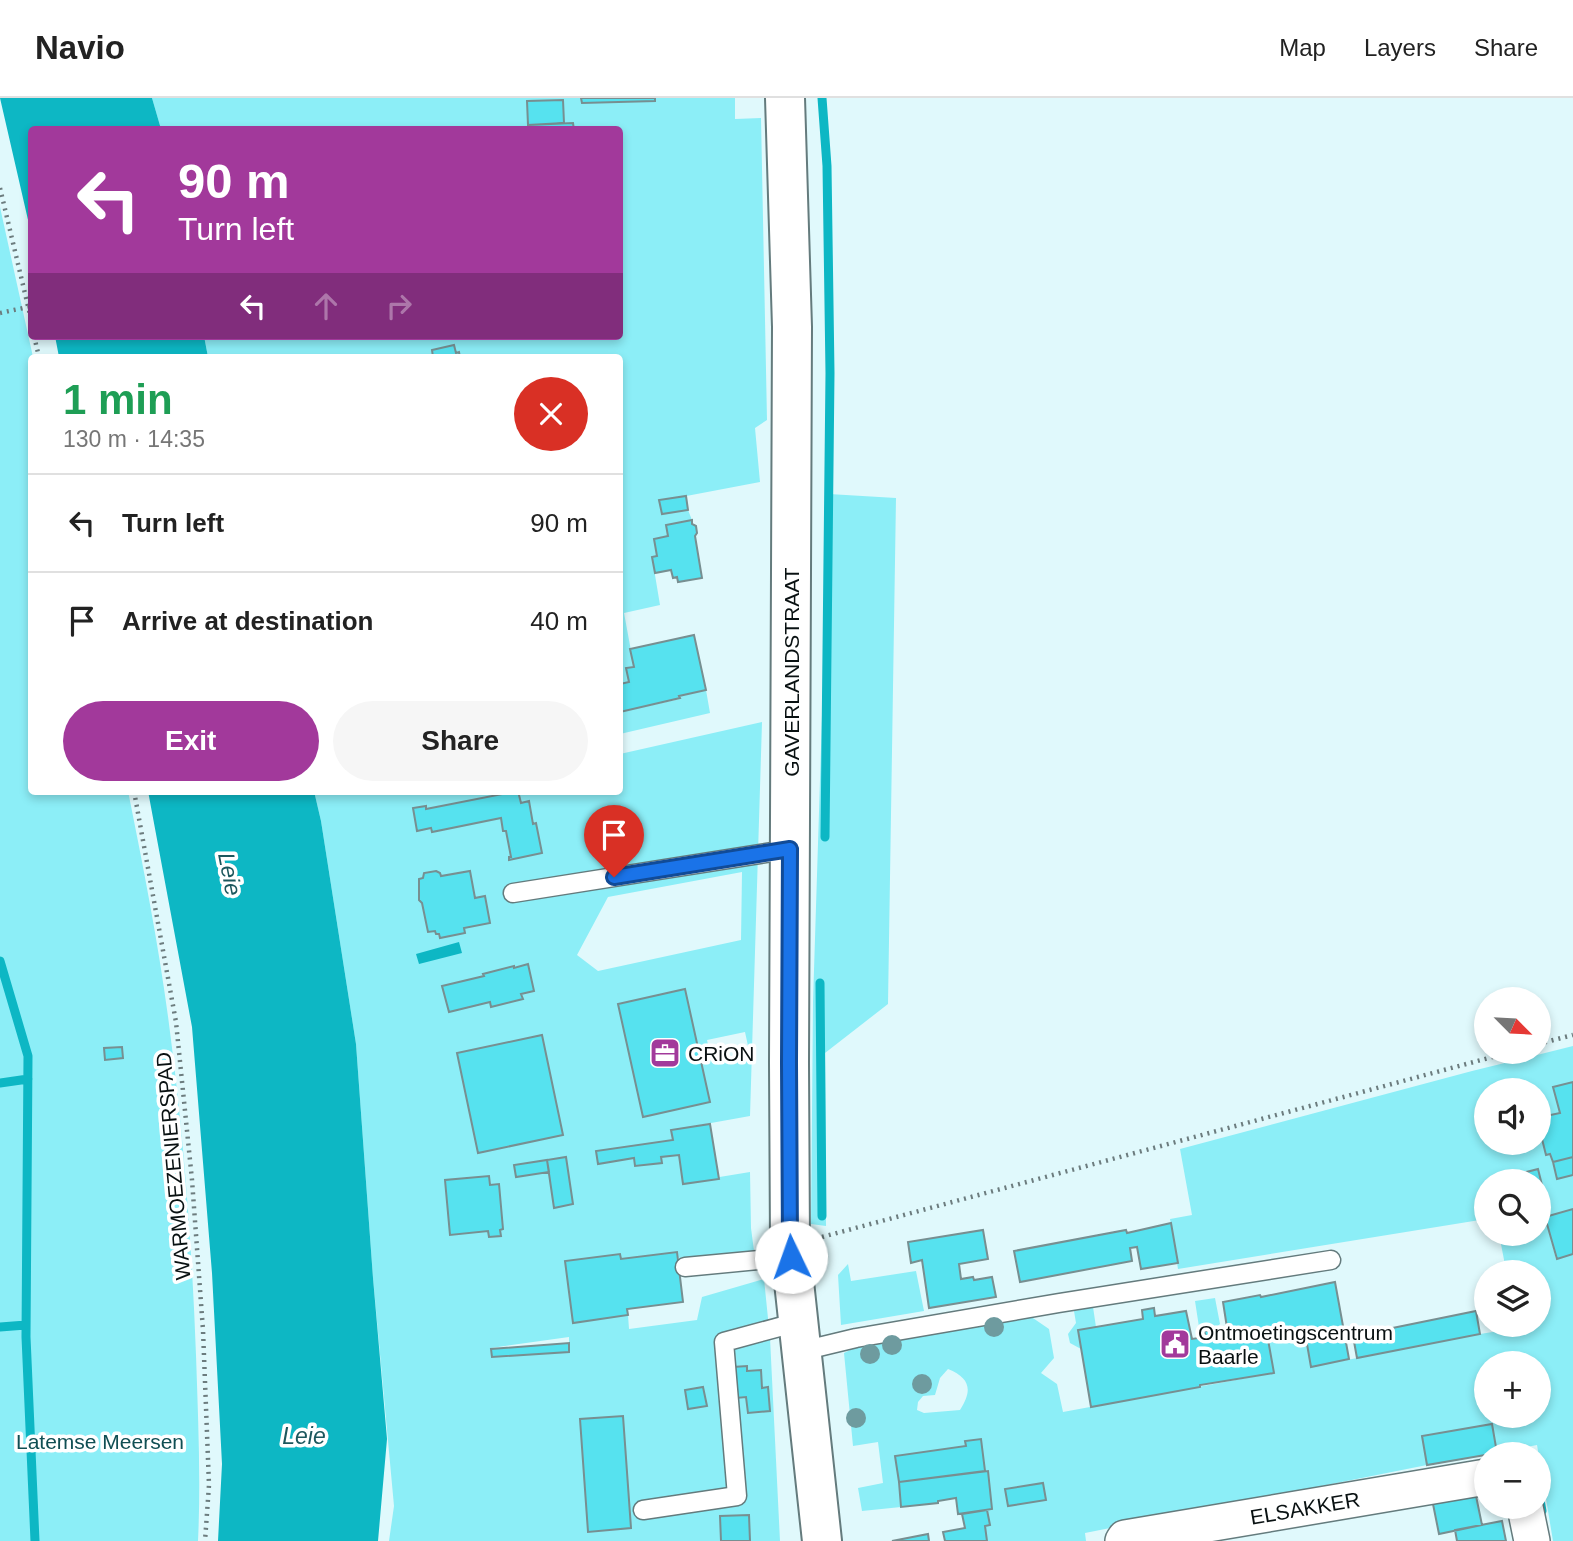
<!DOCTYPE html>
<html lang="en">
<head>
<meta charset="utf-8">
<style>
	body { margin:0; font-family:Helvetica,sans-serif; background:#f6f6f6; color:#222; height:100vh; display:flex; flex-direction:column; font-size:26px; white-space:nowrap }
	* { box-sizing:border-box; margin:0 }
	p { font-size:23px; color:#767676 }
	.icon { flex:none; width:38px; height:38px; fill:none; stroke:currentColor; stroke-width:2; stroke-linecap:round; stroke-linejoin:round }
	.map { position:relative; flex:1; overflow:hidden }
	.drawer { position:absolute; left:28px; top:256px; width:595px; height:441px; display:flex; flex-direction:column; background:#fff; border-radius:7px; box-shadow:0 4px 10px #0003 }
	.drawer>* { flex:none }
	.top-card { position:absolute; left:28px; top:28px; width:595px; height:214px; border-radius:7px; box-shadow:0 4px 10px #0003; background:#a2399b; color:#fff; overflow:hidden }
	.needle { width:46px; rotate:114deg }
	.tools { position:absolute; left:1474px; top:889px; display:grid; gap:14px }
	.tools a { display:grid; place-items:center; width:77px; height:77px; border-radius:50%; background:#fff; box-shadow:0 4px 10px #0003; font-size:35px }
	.pin { position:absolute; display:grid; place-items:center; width:60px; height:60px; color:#fff; margin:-72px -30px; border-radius:50% 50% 50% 0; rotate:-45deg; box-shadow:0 0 7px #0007 }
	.pin .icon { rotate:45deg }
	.me { position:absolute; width:77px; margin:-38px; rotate:357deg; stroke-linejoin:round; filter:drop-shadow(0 0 5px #0008) }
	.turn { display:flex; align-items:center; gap:24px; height:147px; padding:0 35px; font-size:32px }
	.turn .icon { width:91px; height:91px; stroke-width:2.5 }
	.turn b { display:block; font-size:49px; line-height:60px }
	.lanes { display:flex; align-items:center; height:66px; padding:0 35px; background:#0003; justify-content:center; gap:35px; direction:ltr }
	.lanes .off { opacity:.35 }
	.round { display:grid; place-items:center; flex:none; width:74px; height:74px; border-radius:37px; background:#f6f6f6 }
	.overview { display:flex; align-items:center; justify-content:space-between; height:119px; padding:0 35px }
	h1 { font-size:42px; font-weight:600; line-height:52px; color:#1e9e55 }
	.action { display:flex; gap:14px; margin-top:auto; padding:14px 35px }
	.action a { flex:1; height:80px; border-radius:42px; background:#a2399b; color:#fff; font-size:28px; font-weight:600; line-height:80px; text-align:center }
	.action a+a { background:#f6f6f6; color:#222 }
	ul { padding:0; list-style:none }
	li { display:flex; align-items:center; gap:21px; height:98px; padding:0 35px; border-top:2px solid #e0e0e0 }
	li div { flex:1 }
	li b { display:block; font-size:26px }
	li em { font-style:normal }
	header { display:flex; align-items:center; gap:42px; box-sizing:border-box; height:98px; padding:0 35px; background:#fff; border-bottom:2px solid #e0e0e0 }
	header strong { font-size:33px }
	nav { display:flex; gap:38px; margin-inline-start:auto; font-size:24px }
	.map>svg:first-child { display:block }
	.green { fill:#8ceef7; fill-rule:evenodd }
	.water { fill:#0db7c4 }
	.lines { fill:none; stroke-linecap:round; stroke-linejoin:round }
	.stream { stroke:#0db7c4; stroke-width:9 }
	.building { fill:#56e2ef; stroke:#778f91; stroke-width:2 }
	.lane-casing { stroke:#647b7d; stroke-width:21 }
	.street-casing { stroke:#647b7d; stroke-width:38 }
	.secondary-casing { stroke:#647b7d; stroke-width:42 }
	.path { stroke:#6c7c7e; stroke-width:4.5; stroke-dasharray:2 5; stroke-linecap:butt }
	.lane { stroke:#fff; stroke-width:18 }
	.street { stroke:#fff; stroke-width:35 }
	.secondary { stroke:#fff; stroke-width:38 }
	.tree { fill:#6e9b9f }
	.route-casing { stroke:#114b97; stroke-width:18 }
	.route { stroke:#1a73e8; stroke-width:12 }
	.labels { text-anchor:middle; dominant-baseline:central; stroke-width:7; stroke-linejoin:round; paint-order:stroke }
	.street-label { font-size:21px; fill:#091112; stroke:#fff }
	.poi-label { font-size:21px; fill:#091112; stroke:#fff; text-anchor:start }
	.park-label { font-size:21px; fill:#104e53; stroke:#fff }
	.water-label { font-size:23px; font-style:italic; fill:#1c575d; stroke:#fff }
</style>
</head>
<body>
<header>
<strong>Navio</strong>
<nav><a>Map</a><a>Layers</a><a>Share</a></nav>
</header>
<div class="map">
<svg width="1573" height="1443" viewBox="0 0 1573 1443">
	<rect width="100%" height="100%" fill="#e0f9fc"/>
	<!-- green -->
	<path class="green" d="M152,0H581L582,5L655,3V0H735V21L761,20L767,322L755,330L760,384L660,403L662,416L688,412L692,422L667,427L668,438L654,441L657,458L652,459L660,507L624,515L634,569L626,570L629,584L620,586V259H460L456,255L453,247L432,252L433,259H208L204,238H620V32L574,31L573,25H564L563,2L528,3V31H161Z
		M0,109L33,259H32V693H128C144,773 160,853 170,934C184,1041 192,1149 196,1257C198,1319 201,1381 198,1443H0Z
		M829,396L896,400L888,906L825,955L826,1128L811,1126L813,904Z
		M706,592L710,615L620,636V613V614L680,601L679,598Z
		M762,624L750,1018L672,1032L673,1042L596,1054L598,1066L634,1060L636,1068L661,1065V1059L679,1057L683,1085L750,1074L751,1130L754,1153L677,1160L676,1154L621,1161L619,1156L566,1163L573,1224L628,1217L629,1231L697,1222L702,1199L764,1181L770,1240L780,1443H750L749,1417L720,1418L721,1443H389L394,1408L373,1180L356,946L321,723L314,693H517L426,711L425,708L414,710L432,734L501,720L506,733L511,759H509L510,762L542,755L536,726H533L529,704L521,705L518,693H620V656ZM436,773L440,775L441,778L470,773L475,800L485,799L490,825L464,830L465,835L440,840L435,833L428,834L422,805L419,802V781L423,780L424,775ZM742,774L741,842L598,873L577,857L608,799ZM528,866L534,892L521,896L522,901L491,909L490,904L443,888L484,878V876L514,868V870ZM685,891L710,1003L643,1018L618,906ZM745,934L750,957L712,965L707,942ZM542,937L563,1036L478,1054L457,955ZM565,1059L573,1106L555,1109L549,1074L516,1079L514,1067ZM489,1078L490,1087L499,1086L503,1131L500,1132L501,1138L489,1139L488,1133L450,1136L445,1082ZM569,1239V1254L492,1258L491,1250ZM768,1289L770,1313L748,1315L746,1299L762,1290ZM623,1318L631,1430L588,1433L581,1321Z
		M1573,948V984L1553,989L1560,1015L1541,1020L1545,1036L1541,1038L1546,1057L1550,1056L1557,1081L1573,1077V1111L1545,1119L1556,1161L1573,1156V1443H1553L1537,1347L1497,1355L1491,1326L1422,1338L1427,1367L1085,1435L1086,1443H987L985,1428L990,1426L987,1412L992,1410L988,1373H985L981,1341L966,1343V1348L896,1358L901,1409L862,1413L858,1390L883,1385L878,1344L853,1348L844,1255L856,1249L1030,1218L1049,1231L1054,1260L1041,1275L1057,1286L1063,1314L1274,1275L1267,1236L1304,1229L1311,1269L1480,1236L1518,1230V1227H1538V1174H1527L1524,1167L1506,1172L1499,1136H1538V1088L1542,1087L1537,1071L1511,1078L1512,1083H1486V1121L1178,1171L1170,1121L1192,1117L1180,1051L1472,973ZM1486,992H1538V1045H1486ZM1486,1265H1538V1318H1486ZM948,1271C970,1280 973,1292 960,1312L924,1315L917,1312L918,1304L923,1298L935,1297L940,1280ZM1043,1385L1045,1402L1008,1407L1006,1391Z
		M848,1166L851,1183L916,1173L924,1213L841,1227L838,1177Z
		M1215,1200L1220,1226L1213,1232L1204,1233L1199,1229L1195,1203Z
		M1093,1209L1096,1229L1078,1233L1081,1251L1070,1245L1068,1236L1076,1225L1074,1213Z"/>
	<!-- water -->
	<path class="water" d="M0,0H152L161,31L32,32L31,135Z
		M55,238H204L208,259H59Z
		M148,693H314L321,723L356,946L373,1180L387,1341L378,1443H218L222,1366L212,1175L192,929Z
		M459,844L462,855L419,866L416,856Z"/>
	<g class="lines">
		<!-- stream -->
		<path class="stream" d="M822,0L827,68L830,275L825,739
			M0,863L28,958L26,1239L35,1443
			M820,885L822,1118
			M0,985L28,981
			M0,1229L26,1227
			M1538,1391L1542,1413"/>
	</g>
	<!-- building -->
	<path class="building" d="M581,0H655V3L582,5Z
		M563,2L564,25L528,27L527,3Z
		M573,25L574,32H528V27Z
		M454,247L456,255L459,254L460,259H433L432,252Z
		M686,398L688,412L662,416L659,402Z
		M692,422V426L696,428L697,435L695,438L702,480L678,484L677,479L673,480L671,472L655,475L652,459L657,458L654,441L668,438L666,427Z
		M694,537L706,592L679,598L680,600L620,614V586L629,584L626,570L634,569L630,551Z
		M518,693L521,705L529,703L533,726L536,725L542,755L509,762V759H511L506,733H503L501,720L432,734L431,730L417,733L413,710L426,708V711Z
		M436,773L440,775L441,778L470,773L475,800L485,798L490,825L464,830L465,835L440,840L439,836H436L435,833L428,834L422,805L419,802V781L423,780L424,775Z
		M528,866L534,893L521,896L523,901L491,909L490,904L449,914L442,888L484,878L483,876L514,868V870Z
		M685,891L710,1004L643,1019L618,906Z
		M542,937L563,1037L478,1055L457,955Z
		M122,949L123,960L105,962L104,950Z
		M1573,984V1059L1553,1064L1550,1056L1546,1057L1541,1037L1545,1036L1541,1019L1560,1015L1553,989Z
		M710,1026L719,1081L683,1086L679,1057L661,1059L662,1065L635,1068L634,1060L598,1066L596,1053L673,1042L671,1032Z
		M566,1059L573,1106L554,1110L547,1062Z
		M1573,1059V1077L1557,1081L1553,1064Z
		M547,1062L549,1074L516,1079L514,1067Z
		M1538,1071L1542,1087L1538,1088V1083H1512L1511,1078Z
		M489,1078L490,1087L499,1086L503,1131L500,1132L501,1138L489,1139L488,1133L450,1137L445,1082Z
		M1573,1111V1156L1557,1161L1545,1119Z
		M1171,1125L1178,1165L1141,1171L1137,1149L1130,1150L1132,1163L1020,1184L1014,1153L1126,1132L1127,1135Z
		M983,1132L988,1161L959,1166L961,1181L973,1179L974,1182L992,1179L996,1199L929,1210L922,1162L911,1165L908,1144Z
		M677,1154L683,1204L627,1211L628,1217L573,1225L565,1163L620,1156L621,1161Z
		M1525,1167L1527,1174H1507L1506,1172Z
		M1335,1184L1349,1261L1311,1269L1304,1229L1267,1236L1274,1275L1200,1287V1289L1091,1309L1078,1232L1143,1221L1142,1212L1154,1210L1155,1218L1186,1213L1192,1241L1206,1239L1204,1233L1213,1232L1214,1238L1228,1236L1223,1204L1260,1197L1261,1199Z
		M1476,1213L1480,1236L1357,1260L1353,1238Z
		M569,1245V1254L492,1259L491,1251Z
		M747,1268V1273L761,1272L762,1290L768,1289L770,1313L748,1315L746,1299L736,1300L733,1269Z
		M703,1289L707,1308L688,1311L685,1292Z
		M623,1318L631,1430L588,1434L580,1321Z
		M1492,1326L1497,1355L1427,1367L1422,1338Z
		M981,1341L985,1373L899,1384L895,1358L966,1348L965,1343Z
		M988,1373L992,1411L958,1416L956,1400L938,1403V1405L901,1409L899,1384Z
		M1043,1385L1046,1402L1008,1408L1005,1391Z
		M1475,1393L1482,1427L1439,1436L1432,1401Z
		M987,1412L990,1427L985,1428L987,1443H944H945L943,1434L965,1430L962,1416Z
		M749,1417L750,1443H721L720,1418Z
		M1502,1423L1506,1443H1457L1455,1432Z
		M928,1436L929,1443H892Z"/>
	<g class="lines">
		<!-- lane casing -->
		<g class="lane-casing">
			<path id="lane" d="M513,795L791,751
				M685,1169L791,1159
				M802,1253L856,1240L1059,1205L1331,1162
				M643,1412L737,1398L724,1244L798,1224"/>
		</g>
		<!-- street casing -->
		<g class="street-casing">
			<g id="street">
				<path d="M1525,1409L1532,1443"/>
				<path id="s1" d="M1123,1443L1125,1440L1486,1379"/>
			</g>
		</g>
		<!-- secondary casing -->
		<g class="secondary-casing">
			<path id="secondary" d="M785,0L792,229L789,965L790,1147L822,1443"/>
		</g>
		<!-- path -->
		<path class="path" d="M0,90L32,225
			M0,215L28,209
			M34,238L39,259
			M134,693L176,924L192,1082L203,1232L209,1387L205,1443
			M1538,946L1573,937
			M822,1139L1511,954"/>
		<!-- lane -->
		<use href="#lane" class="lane"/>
		<!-- street -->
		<use href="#street" class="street"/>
		<!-- secondary -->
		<use href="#secondary" class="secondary"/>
	</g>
	<!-- trees -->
	<g class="tree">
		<circle cx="994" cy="1229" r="10"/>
		<circle cx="892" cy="1247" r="10"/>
		<circle cx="870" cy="1256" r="10"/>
		<circle cx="922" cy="1286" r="10"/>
		<circle cx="856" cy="1320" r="10"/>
	</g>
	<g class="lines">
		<!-- route casing -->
		<g class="route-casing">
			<path id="route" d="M614,779L790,751L789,965L790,1147L791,1159"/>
		</g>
		<!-- route -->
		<use href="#route" class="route"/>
	</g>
	<!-- icons -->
	<defs>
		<g id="office-square" transform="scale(1.575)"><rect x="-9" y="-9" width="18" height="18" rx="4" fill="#a2399b" stroke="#fff"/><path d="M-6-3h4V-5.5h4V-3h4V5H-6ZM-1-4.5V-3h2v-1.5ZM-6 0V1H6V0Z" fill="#fff"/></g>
		<g id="civic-square" transform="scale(1.575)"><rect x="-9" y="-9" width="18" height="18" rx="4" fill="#a2399b" stroke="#fff"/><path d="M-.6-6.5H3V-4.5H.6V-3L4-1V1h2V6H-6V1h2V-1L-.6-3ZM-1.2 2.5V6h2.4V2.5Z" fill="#fff"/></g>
	</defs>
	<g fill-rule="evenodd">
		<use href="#office-square" x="665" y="955"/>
		<use href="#civic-square" x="1175" y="1246"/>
	</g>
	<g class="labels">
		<!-- street labels -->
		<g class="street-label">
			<text transform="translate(791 574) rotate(-90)">GAVERLANDSTRAAT</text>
			<text transform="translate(173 1068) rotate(-95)">WARMOEZENIERSPAD</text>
			<text stroke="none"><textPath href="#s1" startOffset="186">ELSAKKER</textPath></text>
		</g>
		<!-- poi labels -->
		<g class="poi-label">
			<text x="688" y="955">CRiON</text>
			<text x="1198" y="1234">Ontmoetingscentrum<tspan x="1198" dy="24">Baarle</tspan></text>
		</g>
		<!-- park labels -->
		<g class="park-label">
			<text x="100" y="1343">Latemse Meersen</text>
		</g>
		<!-- water labels -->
		<g class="water-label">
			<text transform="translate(230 776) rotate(79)">Leie</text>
			<text x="304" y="1338">Leie</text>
		</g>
	</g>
</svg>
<div class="tools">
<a><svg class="needle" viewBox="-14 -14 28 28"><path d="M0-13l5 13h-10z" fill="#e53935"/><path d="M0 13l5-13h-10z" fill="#767676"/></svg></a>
<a><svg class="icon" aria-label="sound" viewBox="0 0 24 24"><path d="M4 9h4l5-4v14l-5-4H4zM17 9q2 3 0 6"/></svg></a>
<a><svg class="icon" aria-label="search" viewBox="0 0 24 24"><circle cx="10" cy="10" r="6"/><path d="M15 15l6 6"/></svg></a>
<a><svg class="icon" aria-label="layers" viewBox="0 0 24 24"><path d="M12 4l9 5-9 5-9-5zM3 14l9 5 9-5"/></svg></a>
<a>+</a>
<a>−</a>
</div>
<div class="pin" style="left:614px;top:779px;background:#d93025"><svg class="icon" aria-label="arrive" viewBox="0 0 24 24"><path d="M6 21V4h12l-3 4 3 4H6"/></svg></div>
<svg class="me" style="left:791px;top:1159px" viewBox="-20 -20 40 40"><circle r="19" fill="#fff"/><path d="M0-13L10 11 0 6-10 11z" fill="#1a73e8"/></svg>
<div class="top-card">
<div class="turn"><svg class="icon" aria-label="left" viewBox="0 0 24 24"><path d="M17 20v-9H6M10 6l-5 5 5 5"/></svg><div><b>90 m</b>Turn left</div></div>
<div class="lanes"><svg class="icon" aria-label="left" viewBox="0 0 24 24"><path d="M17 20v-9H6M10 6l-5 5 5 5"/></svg><svg class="icon off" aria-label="ahead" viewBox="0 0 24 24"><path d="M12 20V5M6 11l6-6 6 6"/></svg><svg class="icon off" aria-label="right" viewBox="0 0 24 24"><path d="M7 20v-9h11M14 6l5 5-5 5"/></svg></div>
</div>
<section class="drawer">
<div class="overview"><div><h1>1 min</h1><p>130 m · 14:35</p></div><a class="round" style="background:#d93025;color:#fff"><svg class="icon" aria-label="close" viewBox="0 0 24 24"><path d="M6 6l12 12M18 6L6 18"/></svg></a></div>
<ul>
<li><svg class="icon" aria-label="left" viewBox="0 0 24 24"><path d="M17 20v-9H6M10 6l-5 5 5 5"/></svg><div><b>Turn left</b></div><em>90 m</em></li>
<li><svg class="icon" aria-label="arrive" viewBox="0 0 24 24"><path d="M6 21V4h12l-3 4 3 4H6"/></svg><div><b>Arrive at destination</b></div><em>40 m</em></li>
</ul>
<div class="action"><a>Exit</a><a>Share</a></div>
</section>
</div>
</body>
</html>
